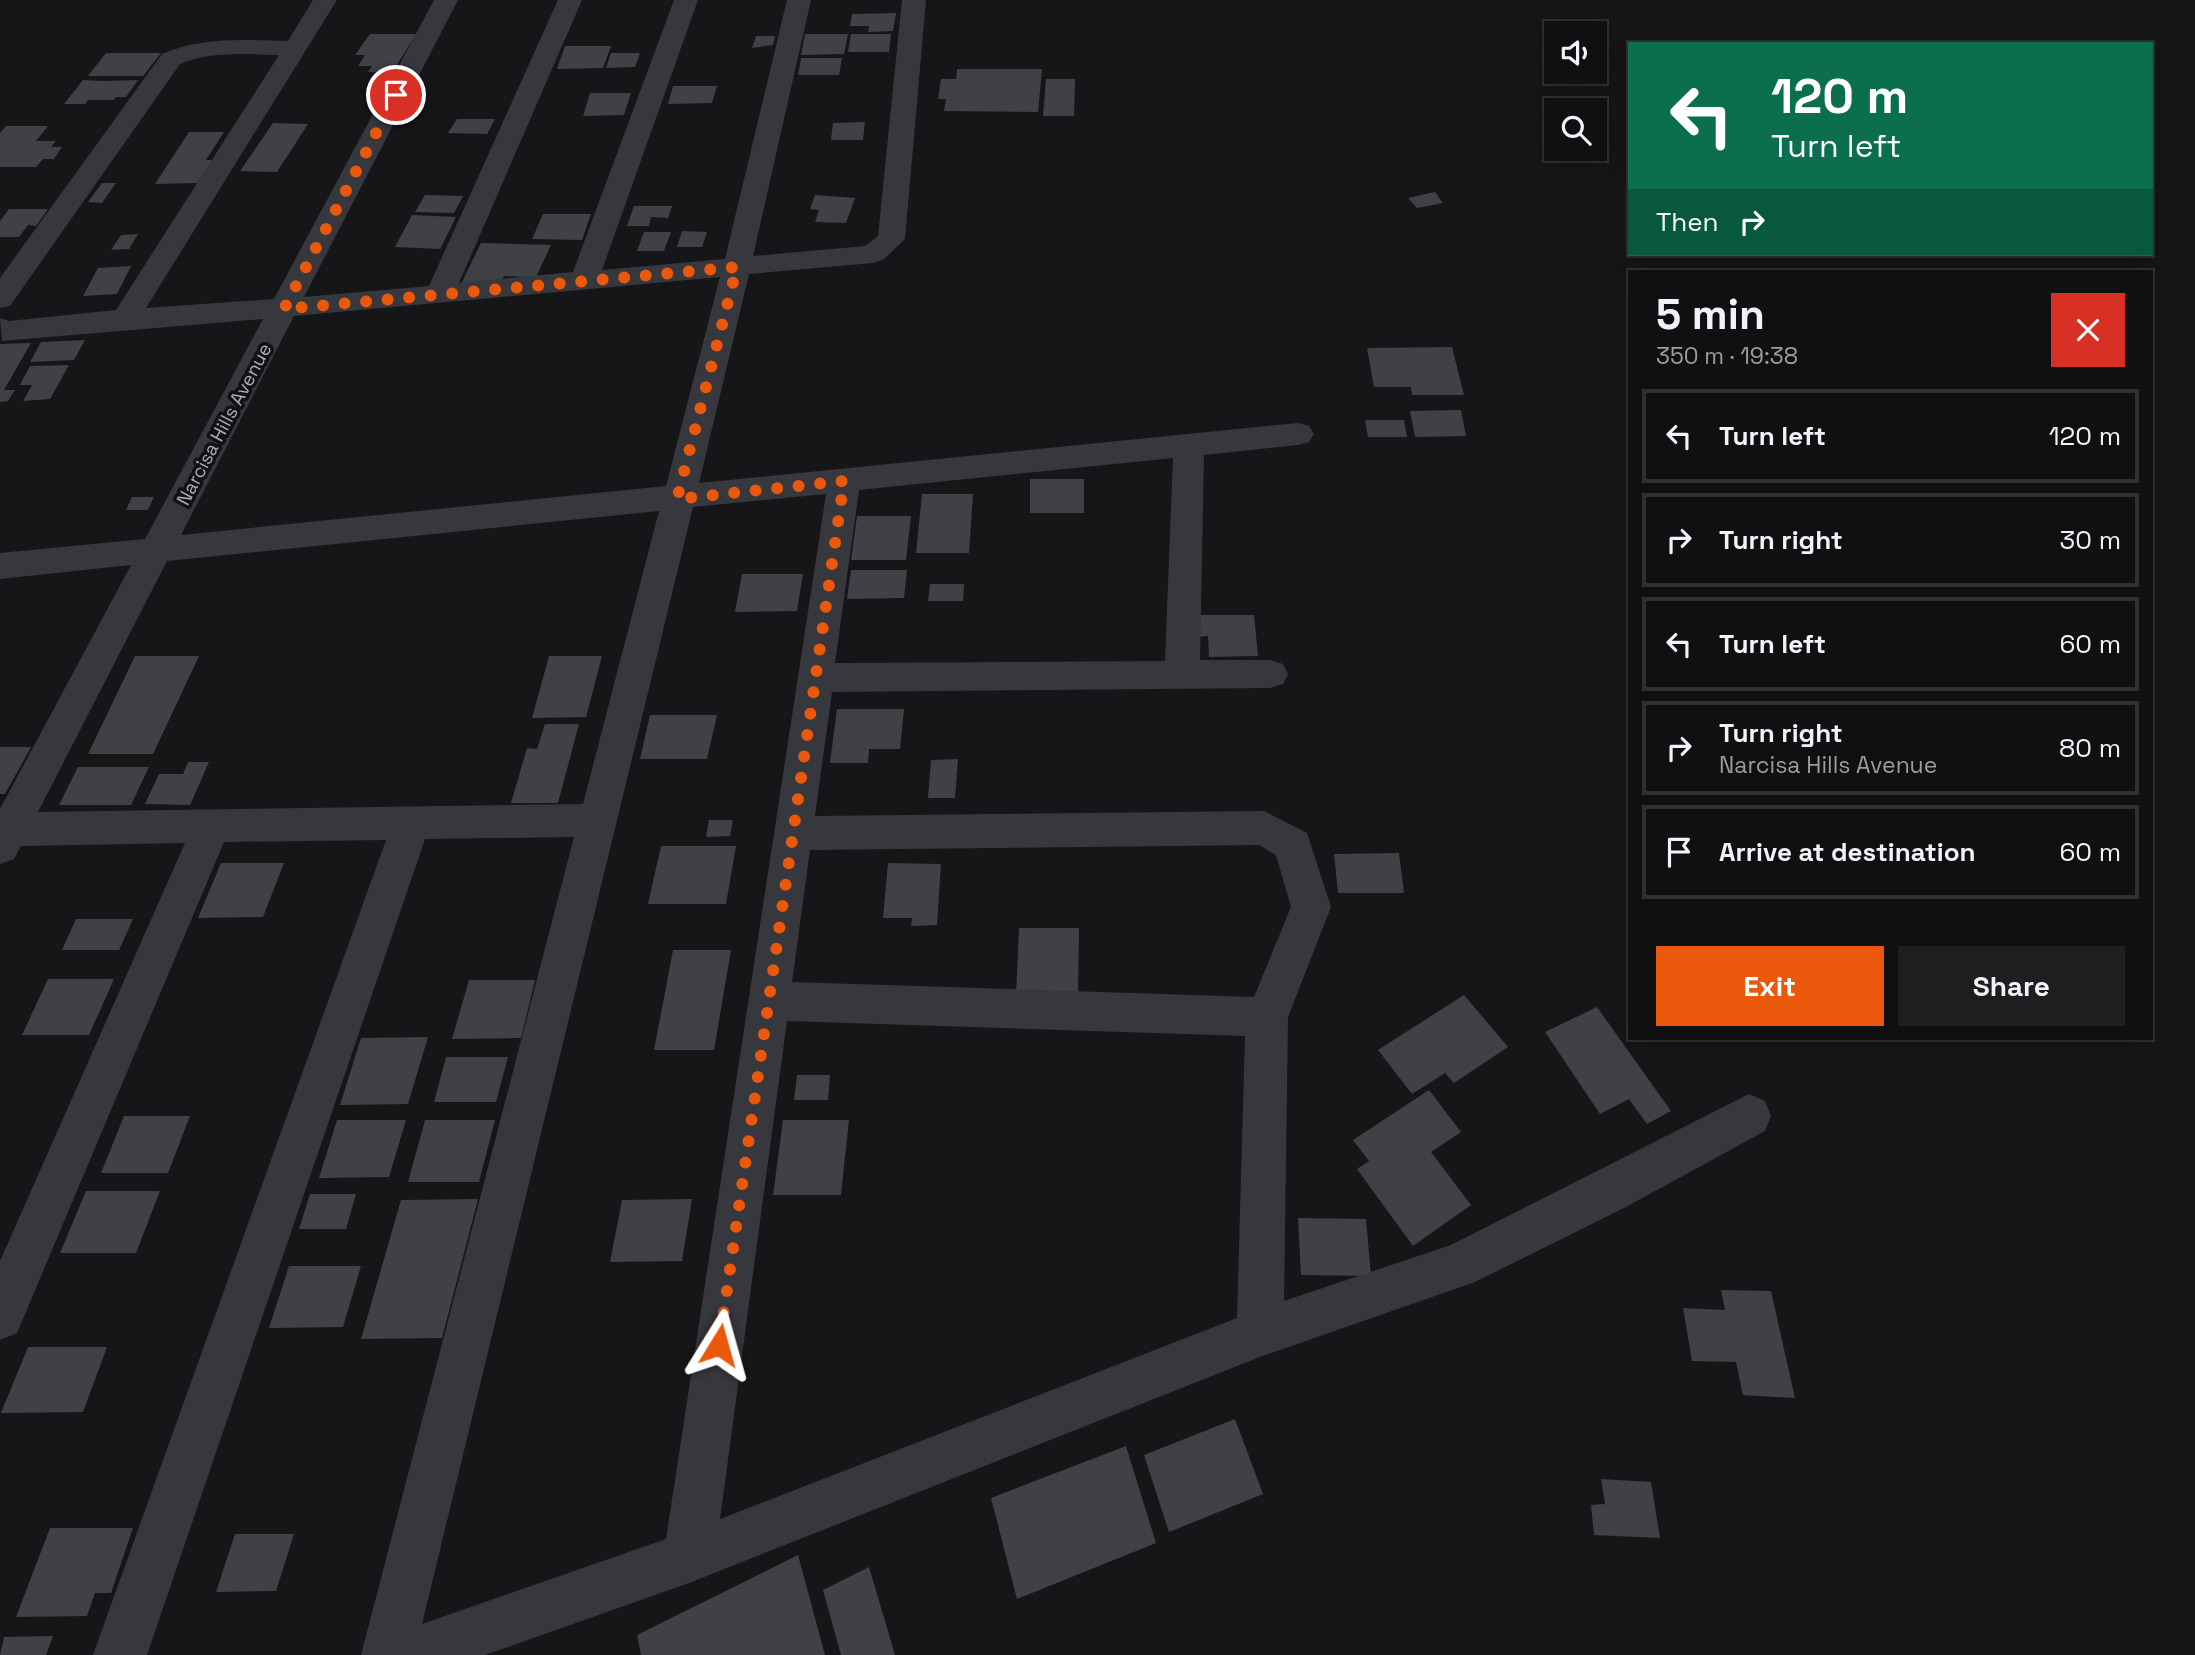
<!DOCTYPE html>
<html lang="en">
<head>
<meta charset="utf-8">
<style>
	body { margin:0; font-family:"Space Grotesk",sans-serif; background:#1e1e20; color:#f1f3f6; height:100vh; display:flex; flex-direction:column; font-size:26px; white-space:nowrap }
	* { box-sizing:border-box; margin:0 }
	p { font-size:23px; color:#9c9d9f }
	.icon { flex:none; width:38px; height:38px; fill:none; stroke:currentColor; stroke-width:2; stroke-linecap:round; stroke-linejoin:round }
	.map { position:relative; flex:1; overflow:hidden }
	.sheet { position:absolute; left:1628px; top:270px; width:525px; height:770px; display:flex; flex-direction:column; background:#101012; border-radius:0px; box-shadow:0 4px 18px #0003,0 0 0 2px #303032 }
	.sheet>* { flex:none }
	.guide { position:absolute; left:1628px; top:42px; width:525px; height:214px; border-radius:0px; box-shadow:0 4px 18px #0003,0 0 0 2px #303032; background:#0b6e4f; color:#fff; overflow:hidden }
	.fabs { position:absolute; left:1544px; top:21px; display:grid; gap:14px }
	.fabs a { display:grid; place-items:center; width:63px; height:63px; border-radius:0px; background:#101012; box-shadow:0 4px 18px #0003,0 0 0 2px #303032; font-size:35px }
	.pin { position:absolute; display:grid; place-items:center; width:60px; height:60px; color:#fff; margin:-30px; border:4px solid #fff; border-radius:50%; box-shadow:0 2px 7px #0007 }
	.me { position:absolute; width:77px; margin:-38px; rotate:8deg; stroke-linejoin:round; filter:drop-shadow(0 0 5px #0008) }
	.turn { display:flex; align-items:center; gap:24px; height:147px; padding:0 28px; font-size:32px }
	.turn .icon { width:91px; height:91px; stroke-width:2.5 }
	.turn b { display:block; font-size:49px; line-height:60px }
	.then { display:flex; align-items:center; height:66px; padding:0 28px; background:#0003; gap:14px; font-size:26px }
	.round { display:grid; place-items:center; flex:none; width:74px; height:74px; border-radius:0px; background:#1e1e20 }
	.overview { display:flex; align-items:center; justify-content:space-between; height:119px; padding:0 28px }
	h1 { font-size:42px; font-weight:800; line-height:52px }
	.cta { display:flex; gap:14px; margin-top:auto; padding:14px 28px }
	.cta a { flex:1; height:80px; border-radius:0px; background:#ea580c; color:#fff; font-size:28px; font-weight:800; line-height:80px; text-align:center }
	.cta a+a { background:#1e1e20; color:#f1f3f6 }
	ul { padding:0; list-style:none }
	li { display:flex; align-items:center; gap:21px; height:94px; margin:0 14px 10px; padding:0 14px; border:4px solid #303032; border-radius:0px }
	li div { flex:1 }
	li b { display:block; font-size:26px }
	li em { font-style:normal }
	.map>svg:first-child { display:block }
	.building { fill:#404145 }
	.lines { fill:none; stroke-linecap:round; stroke-linejoin:round }
	.street { fill:#37383d; fill-rule:evenodd }
	.route { stroke:#ea580c; stroke-width:12; stroke-dasharray:0 21.6 }
	.labels { text-anchor:middle; dominant-baseline:central; stroke-width:7; stroke-linejoin:round; paint-order:stroke }
	.street-label { font-size:19px; fill:#a8adb8; stroke:#111113 }
</style>
</head>
<body>
<div class="map">
<svg width="2195" height="1655" viewBox="0 0 2195 1655">
	<rect width="100%" height="100%" fill="#161618"/>
	<!-- building -->
	<path class="building" d="M896,13L893,31L868,32L869,26H850L852,14Z
		M370,34H416L392,73L368,72L372,66H358L365,55H355Z
		M805,34H848L844,54L801,55Z
		M851,34H891L889,52H848Z
		M756,36H775L773,45L752,48Z
		M565,46H611L603,68L557,69Z
		M106,53H161L143,76H88Z
		M611,53H640L635,67L606,68Z
		M801,58H842L839,75H798Z
		M957,69H1042L1038,112L944,111L946,99H938L941,79H956Z
		M1046,79H1075L1074,116H1043Z
		M83,80L103,81L138,80L126,97H116L114,100H88L85,104H64Z
		M673,86H717L712,103L668,104Z
		M590,93H631L624,115L583,116Z
		M457,119H495L487,134L448,133Z
		M865,122L863,140H831L833,123Z
		M273,123L308,124L277,172L240,171Z
		M6,126H48L36,141H56L51,147H62L54,159H43L36,167H0V133Z
		M189,132H224L206,160H212L197,183L155,184Z
		M102,183H116L102,203L88,202Z
		M1435,192L1443,203L1417,208L1408,198Z
		M425,195L463,196L454,213L415,212Z
		M815,195L855,198L846,223L815,222L819,210L810,209Z
		M634,206H672L668,218L651,217L649,226H627Z
		M9,209H48L36,226L28,225L19,237H0V221Z
		M543,214H591L582,240L532,239Z
		M412,215L456,217L440,249L395,247Z
		M682,231L707,232L702,247H677Z
		M644,232H671L664,251H637Z
		M138,234L129,249L111,250L121,235Z
		M481,243L551,245L536,277L504,276L499,285L461,284Z
		M131,266L117,294L83,296L98,268Z
		M85,340L74,360L30,362L41,342Z
		M31,343L4,390H15L8,401L0,402V344Z
		M1452,347L1464,395H1412L1411,387H1374L1367,348Z
		M69,365L50,399L23,401L32,385H20L30,366Z
		M1461,410L1466,436L1415,437L1410,411Z
		M1365,420H1404L1407,437H1368Z
		M1030,479H1084V513H1030Z
		M922,494H973L969,553H916Z
		M132,497H154L148,510H126Z
		M857,516H911L906,560H851Z
		M851,570H907L904,598L847,599Z
		M742,574H803L797,611L735,612Z
		M930,584H964L963,601H928Z
		M1196,615H1254L1258,656L1209,657L1208,636L1198,637Z
		M135,656H199L153,754H88Z
		M549,656H602L586,717L532,718Z
		M837,709H904L900,749H869L868,763H830Z
		M650,715H717L707,759H640Z
		M545,724H579L558,803H511L527,748L537,749Z
		M0,747H31L5,794H0Z
		M958,759L955,798H928L931,760Z
		M188,762H209L190,805L145,804L159,774H183Z
		M78,767H149L131,805H59Z
		M709,820H733L730,836L706,837Z
		M661,846H736L726,904H648Z
		M1399,853L1404,893H1338L1334,854Z
		M221,863H284L263,917L198,918Z
		M888,863L941,864L937,925L911,926L912,918H883Z
		M76,919H133L119,950H62Z
		M1019,928H1079L1078,994H1016Z
		M673,950H731L714,1050H654Z
		M48,979H114L89,1035H22Z
		M469,980H535L521,1038L452,1039Z
		M1464,995L1508,1047L1454,1083L1445,1073L1412,1094L1378,1050Z
		M1597,1007L1671,1111L1647,1124L1629,1099L1600,1114L1545,1032Z
		M428,1037L408,1104L340,1105L361,1038Z
		M446,1057H508L496,1102H434Z
		M797,1075H830L828,1100H794Z
		M1429,1090L1461,1132L1431,1152L1471,1205L1413,1246L1357,1169L1369,1161L1353,1140Z
		M124,1116H190L168,1173H101Z
		M337,1120H406L389,1177L319,1178Z
		M425,1120H495L479,1182H408Z
		M783,1120H849L841,1195H773Z
		M86,1191H160L136,1253H60Z
		M310,1194H356L346,1229H299Z
		M478,1199L442,1338L361,1339L401,1200Z
		M692,1199L682,1261L610,1262L622,1200Z
		M1298,1218L1366,1219L1371,1276L1301,1275Z
		M289,1266H361L343,1327L269,1328Z
		M1721,1290L1771,1291L1795,1398L1743,1395L1736,1362L1692,1361L1683,1308L1725,1310Z
		M28,1347H107L83,1412L1,1413Z
		M1235,1419L1263,1494L1169,1532L1144,1455Z
		M1126,1446L1156,1543L1017,1599L991,1498Z
		M1601,1479L1651,1482L1660,1538L1594,1535L1591,1505L1605,1504Z
		M50,1528H133L111,1593H95L87,1616L16,1617Z
		M235,1534H294L276,1591L216,1592Z
		M798,1555L825,1655H641L637,1635Z
		M869,1567L895,1655H841L823,1590Z
		M53,1636L46,1655H0L4,1637Z"/>
	<g class="lines">
		<!-- street -->
		<path class="street" d="M313,0H337L146,308L274,299L434,0H458L304,297L429,286L558,0H582L459,283L573,272L674,0H698L602,270L725,259L787,0H811L753,256L865,246L878,236L902,0H926L905,239L883,260L873,263L749,274L699,483L1298,423L1309,426L1314,434L1309,442L1298,445L1204,455L1200,660H1270L1283,664L1288,674L1283,684L1270,688L832,692L815,816L1264,811L1307,833L1331,907L1288,1017L1284,1301L1451,1245L1749,1094L1765,1101L1771,1116L1765,1131L1626,1207L1475,1282L1260,1357L689,1583L485,1655H361L574,837L425,839L147,1655H93L386,840L224,842L17,1333L0,1340V1261L185,843L21,846L14,859L0,864V809L131,565L0,579V553L145,539L263,319L2,341L0,318L9,321L116,310L279,55C245,54 211,51 180,64L10,306L0,308V278L162,54C203,36 245,40 288,41ZM720,277L666,486L181,535L294,316ZM1173,458L1165,661L835,663L859,490ZM826,494L666,1539L422,1624L693,507ZM659,511L583,804L38,812L167,561ZM1259,845L1276,855L1291,907L1254,997L792,982L810,850ZM787,1021L1245,1036L1237,1318L720,1519Z"/>
	</g>
	<g class="lines">
		<!-- route -->
		<path class="route" d="M396,95L284,309L737,267L677,499L844,481L719,1345"/>
	</g>
	<g class="labels">
		<!-- street labels -->
		<g class="street-label">
			<text transform="translate(224 424) rotate(-62)">Narcisa Hills Avenue</text>
		</g>
	</g>
</svg>
<div class="fabs">
<a><svg class="icon" aria-label="sound" viewBox="0 0 24 24"><path d="M4 9h4l5-4v14l-5-4H4zM17 9q2 3 0 6"/></svg></a>
<a><svg class="icon" aria-label="search" viewBox="0 0 24 24"><circle cx="10" cy="10" r="6"/><path d="M15 15l6 6"/></svg></a>
</div>
<div class="pin" style="left:396px;top:95px;background:#d93025"><svg class="icon" aria-label="arrive" viewBox="0 0 24 24"><path d="M6 21V4h12l-3 4 3 4H6"/></svg></div>
<svg class="me" style="left:719px;top:1345px" viewBox="-20 -20 40 40"><path d="M0-17L14 15 0 8-14 15z" fill="#ea580c" stroke="#fff" stroke-width="4"/></svg>
<div class="guide">
<div class="turn"><svg class="icon" aria-label="left" viewBox="0 0 24 24"><path d="M17 20v-9H6M10 6l-5 5 5 5"/></svg><div><b>120 m</b>Turn left</div></div>
<div class="then">Then<svg class="icon" aria-label="right" viewBox="0 0 24 24"><path d="M7 20v-9h11M14 6l5 5-5 5"/></svg></div>
</div>
<section class="sheet">
<div class="overview"><div><h1>5 min</h1><p>350 m · 19:38</p></div><a class="round" style="background:#d93025;color:#fff"><svg class="icon" aria-label="close" viewBox="0 0 24 24"><path d="M6 6l12 12M18 6L6 18"/></svg></a></div>
<ul>
<li><svg class="icon" aria-label="left" viewBox="0 0 24 24"><path d="M17 20v-9H6M10 6l-5 5 5 5"/></svg><div><b>Turn left</b></div><em>120 m</em></li>
<li><svg class="icon" aria-label="right" viewBox="0 0 24 24"><path d="M7 20v-9h11M14 6l5 5-5 5"/></svg><div><b>Turn right</b></div><em>30 m</em></li>
<li><svg class="icon" aria-label="left" viewBox="0 0 24 24"><path d="M17 20v-9H6M10 6l-5 5 5 5"/></svg><div><b>Turn left</b></div><em>60 m</em></li>
<li><svg class="icon" aria-label="right" viewBox="0 0 24 24"><path d="M7 20v-9h11M14 6l5 5-5 5"/></svg><div><b>Turn right</b><p>Narcisa Hills Avenue</p></div><em>80 m</em></li>
<li><svg class="icon" aria-label="arrive" viewBox="0 0 24 24"><path d="M6 21V4h12l-3 4 3 4H6"/></svg><div><b>Arrive at destination</b></div><em>60 m</em></li>
</ul>
<div class="cta"><a>Exit</a><a>Share</a></div>
</section>
</div>
</body>
</html>
